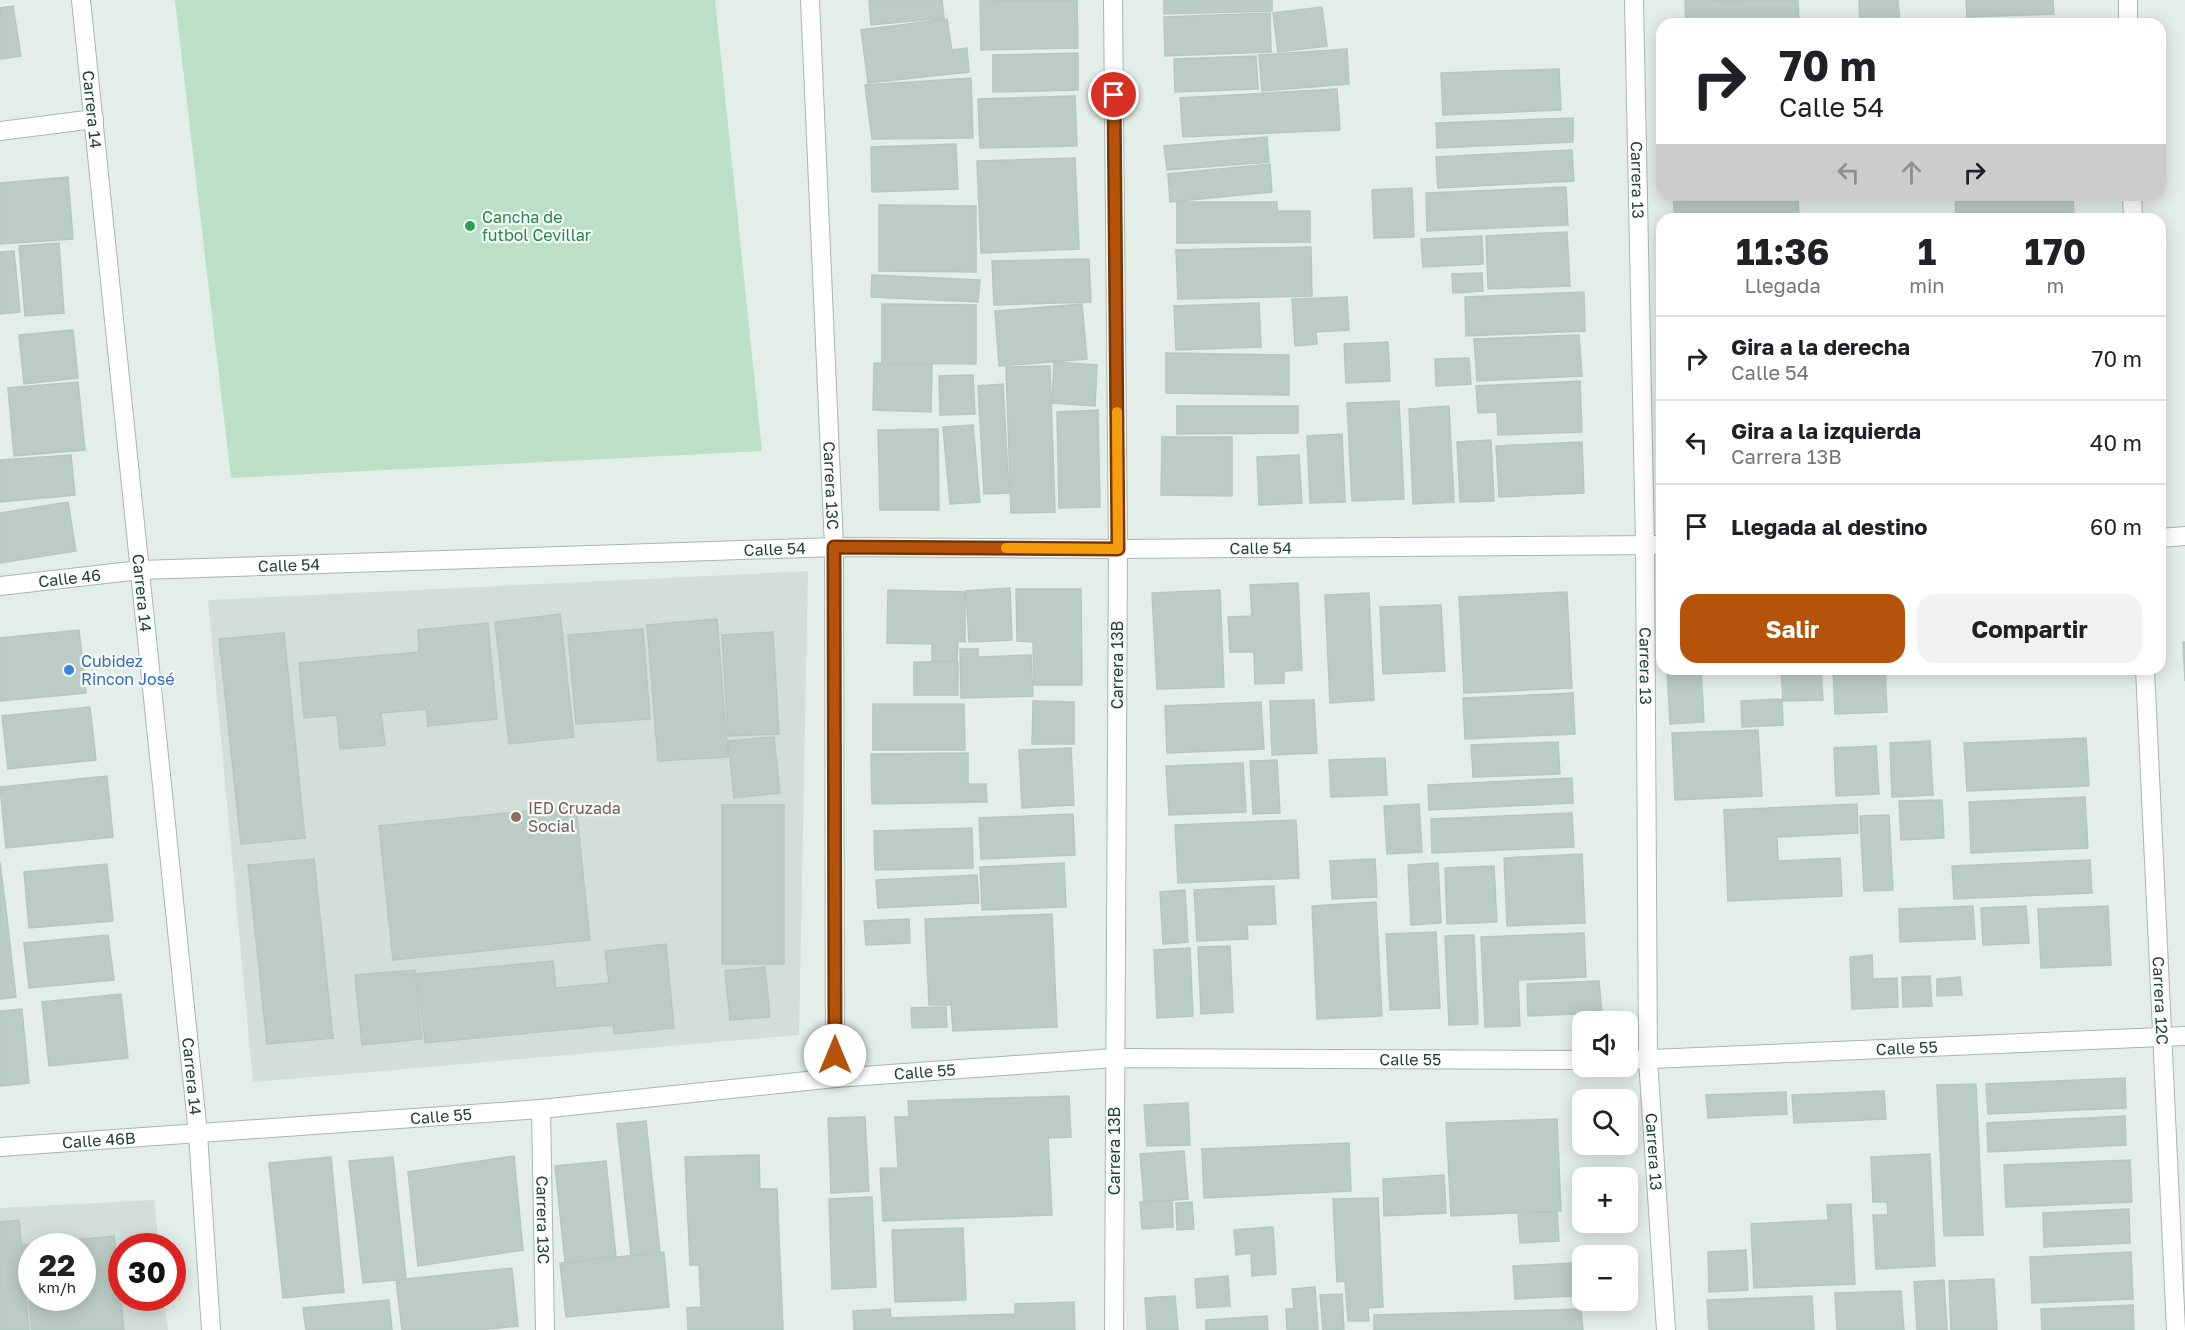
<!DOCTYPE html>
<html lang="es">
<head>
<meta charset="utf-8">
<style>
	body { margin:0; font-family:"Golos Text",sans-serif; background:#f2f2f2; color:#202124; height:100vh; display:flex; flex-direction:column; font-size:22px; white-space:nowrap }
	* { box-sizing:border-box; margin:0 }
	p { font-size:20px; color:#757577 }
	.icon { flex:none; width:33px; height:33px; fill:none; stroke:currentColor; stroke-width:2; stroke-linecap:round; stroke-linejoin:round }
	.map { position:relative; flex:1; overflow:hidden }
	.details { position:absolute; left:1656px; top:213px; width:510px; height:462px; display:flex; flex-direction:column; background:#fff; border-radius:18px; box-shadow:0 3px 15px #0003 }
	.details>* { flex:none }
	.banner { position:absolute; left:1656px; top:18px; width:510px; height:183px; border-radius:18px; box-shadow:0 3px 15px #0003; background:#fff; color:#202124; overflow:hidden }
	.fabs { position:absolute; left:1572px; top:1011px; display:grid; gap:12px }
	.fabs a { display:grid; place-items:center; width:66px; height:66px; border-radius:12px; background:#fff; box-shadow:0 3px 15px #0003; font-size:30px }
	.speed { position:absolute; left:18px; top:1233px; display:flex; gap:12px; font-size:30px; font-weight:700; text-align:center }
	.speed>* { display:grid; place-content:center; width:78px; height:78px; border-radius:50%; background:#fff; box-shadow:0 3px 15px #0003; line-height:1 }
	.speed small { font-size:15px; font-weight:400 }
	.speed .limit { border:9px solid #d22; background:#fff; color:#111 }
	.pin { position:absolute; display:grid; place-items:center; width:51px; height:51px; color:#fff; margin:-26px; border:3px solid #fff; border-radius:50%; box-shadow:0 2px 6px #0007 }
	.me { position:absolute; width:66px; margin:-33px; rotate:0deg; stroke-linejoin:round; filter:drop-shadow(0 0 4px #0008) }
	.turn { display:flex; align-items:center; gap:21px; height:126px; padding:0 24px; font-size:27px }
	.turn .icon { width:78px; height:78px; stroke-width:2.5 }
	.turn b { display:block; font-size:42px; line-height:51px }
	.lanes { display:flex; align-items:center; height:57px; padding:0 24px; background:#0003; justify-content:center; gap:30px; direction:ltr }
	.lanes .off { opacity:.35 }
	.eta { display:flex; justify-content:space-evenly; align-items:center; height:102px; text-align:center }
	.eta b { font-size:36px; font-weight:700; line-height:42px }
	.cta { display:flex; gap:12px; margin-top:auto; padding:12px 24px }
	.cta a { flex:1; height:69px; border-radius:18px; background:#b45309; color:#fff; font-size:24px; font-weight:700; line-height:69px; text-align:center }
	.cta a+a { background:#f2f2f2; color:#202124 }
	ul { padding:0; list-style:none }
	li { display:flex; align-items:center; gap:18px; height:84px; padding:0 24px; border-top:2px solid #e0e0e0 }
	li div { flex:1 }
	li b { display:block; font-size:22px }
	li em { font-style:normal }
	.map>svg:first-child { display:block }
	.built { fill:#d2ded8; fill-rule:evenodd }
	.green { fill:#bbe0c5 }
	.building { fill:#bbccc5; stroke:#b5c8c0; stroke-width:1.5; fill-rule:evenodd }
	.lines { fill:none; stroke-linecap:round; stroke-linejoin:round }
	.minor-casing { stroke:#a6b7b1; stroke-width:20 }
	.minor { stroke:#fff; stroke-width:18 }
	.route-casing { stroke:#753606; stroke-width:15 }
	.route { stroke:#b45309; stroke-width:10 }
	.slow { stroke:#f59e0b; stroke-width:10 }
	.leisure-dot { fill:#2e9e5b; stroke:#f5faf7; stroke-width:2 }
	.shop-dot { fill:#3f7fe0; stroke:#f5faf7; stroke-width:2 }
	.education-dot { fill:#8d6e63; stroke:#f5faf7; stroke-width:2 }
	.labels { text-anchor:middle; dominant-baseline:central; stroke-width:4.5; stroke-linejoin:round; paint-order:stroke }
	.street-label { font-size:16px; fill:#224139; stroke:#f5faf7 }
	.leisure-label { font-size:16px; fill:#27864d; stroke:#f5faf7; text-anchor:start }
	.shop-label { font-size:16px; fill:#366cbe; stroke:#f5faf7; text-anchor:start }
	.education-label { font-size:16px; fill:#785e54; stroke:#f5faf7; text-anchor:start }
</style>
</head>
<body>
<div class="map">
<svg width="2185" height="1330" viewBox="0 0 2185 1330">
	<rect width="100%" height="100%" fill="#e4eee9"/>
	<!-- built -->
	<path class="built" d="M808,571L799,1035L253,1082L208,600Z
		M154,1200L159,1246H122V1298H164L168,1330H0V1208ZM32,1246H82V1298H32Z"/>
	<!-- green -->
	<path class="green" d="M175,0H715L762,451L231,478Z"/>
	<!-- building -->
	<path class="building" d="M869,0H942L944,18L871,25Z
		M1077,0L1078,48L981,50L980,1Z
		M1164,0H1272V11L1164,14Z
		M1798,0L1799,24H1686L1685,1Z
		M1859,0H1898L1900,24H1860Z
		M1966,0H2053L2054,14L1967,17Z
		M13,6L21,56L0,59V8Z
		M1322,7L1327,46L1278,52L1273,13Z
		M1270,13L1271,52L1165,56L1164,17Z
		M947,19L952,50L967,48L969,72L868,83L861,30Z
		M2058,20V24L1988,23Z
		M1347,49L1349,84L1262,91L1259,55Z
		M1078,53V90L993,92V55Z
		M1256,56L1258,89L1175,92L1174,59Z
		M1559,69L1561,110L1443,115L1441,73Z
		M971,78L973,138L872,139L865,85Z
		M1337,89L1340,130L1183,137L1180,98Z
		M1075,96L1077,146L980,148L978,99Z
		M1573,118V142L1437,148L1436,123Z
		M1267,137L1269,162L1167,170L1164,146Z
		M956,144L958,189L872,192L871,147Z
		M1572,150L1574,181L1438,188L1436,157Z
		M1075,158L1079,249L981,253L977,161Z
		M1270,164L1272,192L1170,202L1168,174Z
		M68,177L73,239L0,244V183Z
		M1566,187L1568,225L1427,231L1426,193Z
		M1412,188L1414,237L1374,238L1372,190Z
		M1673,195H1798L1799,219H1675Z
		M1955,195H2073L2074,219H1956Z
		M1177,202H1277V211H1310V242L1177,243Z
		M879,205L976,206V272L879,271Z
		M1567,232L1570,286L1488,289L1486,236Z
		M1482,236L1483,264L1423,267L1421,239Z
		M59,243L64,313L25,316L19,246Z
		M1311,247L1312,296L1178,299L1176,250Z
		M14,251L20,312L0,314V252Z
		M1089,259L1091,302L994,305L992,261Z
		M1482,273L1483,291L1453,293L1452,274Z
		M872,275L980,280L978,302L871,297Z
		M1584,292L1585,331L1466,336L1465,297Z
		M1347,297L1349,330L1316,332L1317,344L1295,346L1292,299Z
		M1259,303L1261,347L1176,350L1174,306Z
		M882,304L976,305V364L882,363Z
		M1082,304L1087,359L999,366L995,311Z
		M73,330L78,378L24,384L19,335Z
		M1579,335L1582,376L1477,381L1474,339Z
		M1388,342L1390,381L1346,383L1344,344Z
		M1166,353L1289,355V395L1166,393Z
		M1469,358L1471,384L1436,386L1435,359Z
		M1054,362L1097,365L1095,406L1052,403Z
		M874,363L932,365L931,412L873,410Z
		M1050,366L1055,512L1011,513L1006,367Z
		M973,375L975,414L940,415L939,376Z
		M1580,381L1582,432L1498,435L1497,412L1478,413L1476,386Z
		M78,382L85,450L14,456L8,388Z
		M1003,384L1009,493L984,494L978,386Z
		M1399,401L1404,499L1352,501L1347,403Z
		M1177,406H1298V433L1177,434Z
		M1449,406L1454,502L1413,504L1409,409Z
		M1098,410L1100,507L1059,508L1057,412Z
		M973,425L980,502L950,504L943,427Z
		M938,429L939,510H880L878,430Z
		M1342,434L1345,502L1310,503L1307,436Z
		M1162,437H1232V496L1161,495Z
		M1491,440L1494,501L1460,502L1457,442Z
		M1582,442L1584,493L1499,497L1496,446Z
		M71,455L75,495L0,502V460Z
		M1299,455L1302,503L1259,505L1257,457Z
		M68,502L76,551L0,563V513Z
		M1298,583L1302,670L1284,671V683L1255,684L1254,652H1230L1228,617L1252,616L1250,585Z
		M1010,588L1012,640L969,642L966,591Z
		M1016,589H1081L1082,685H1034L1033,642L1017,641Z
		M888,590L965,592V642L958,641L957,661H932V644L887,643Z
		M1220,590L1224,687L1157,689L1152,593Z
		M1567,592L1572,688L1464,693L1459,597Z
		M1369,593L1374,700L1330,703L1325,595Z
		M1441,605L1445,671L1383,674L1380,607Z
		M560,614L574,737L509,744L495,622Z
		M717,619L728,757L658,761L647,625Z
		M488,623L497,719L428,726L426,709L381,713L385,745L340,749L337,715L304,718L299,663L419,652L418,630Z
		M643,629L650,719L576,724L568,635Z
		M79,630L86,693L0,701V638Z
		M773,632L779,734L728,736L722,635Z
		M284,633L305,838L241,844L219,639Z
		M2183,642H2185V681Z
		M960,649H978V657L1031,655L1033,696L961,698Z
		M914,662H958V695H914Z
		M1667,669H1701L1704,722L1670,724Z
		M1781,669H1821L1823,700L1783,701Z
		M1833,669H1885L1887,712L1835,714Z
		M1573,693L1575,734L1465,739L1463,698Z
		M1782,699L1783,725L1742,727L1741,701Z
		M1314,700L1317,753L1272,755L1270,701Z
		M1033,701L1074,702V744H1032Z
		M1261,702L1264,749L1167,753L1165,706Z
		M873,704H964L965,750H873Z
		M90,707L96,760L8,769L2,716Z
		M1758,730L1762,796L1675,800L1672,733Z
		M774,737L780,793L734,798L728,741Z
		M2086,738L2089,786L1967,791L1964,743Z
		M1930,741L1933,795L1892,797L1890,743Z
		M1558,742L1560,774L1473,777L1471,745Z
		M1876,746L1879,794L1836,796L1834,748Z
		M1071,748L1074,805L1022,808L1019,750Z
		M968,753V784H986L987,802L872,804L871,754Z
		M1385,758L1387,795L1331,797L1329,760Z
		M1277,760L1280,813L1253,814L1250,761Z
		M1243,763L1246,812L1169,815L1166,766Z
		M107,776L113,837L6,848L0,787Z
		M1572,778L1573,803L1429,810L1428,785Z
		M2085,797L2088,848L1971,853L1969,802Z
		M1942,800L1944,838L1901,840L1899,801Z
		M1419,804L1422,852L1387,854L1384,806Z
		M1857,804L1858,833L1777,837L1778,861L1840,858L1842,896L1728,901L1724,810Z
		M722,805H784V964H722Z
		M576,806L590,940L393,960L379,826Z
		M1572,813L1574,847L1432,853L1431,819Z
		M1073,814L1075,855L981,859L979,818Z
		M1889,815L1893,890L1864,891L1860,816Z
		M1296,820L1299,878L1178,883L1175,825Z
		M972,828L973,868L875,870L874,831Z
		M1582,854L1585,923L1507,926L1504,858Z
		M314,859L333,1038L267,1044L248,865Z
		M1375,859L1377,897L1332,899L1330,861Z
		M2090,860L2092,893L1954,899L1952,866Z
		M0,862L8,926L0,927Z
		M1064,863L1066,907L982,910L980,867Z
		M1438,863L1441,923L1411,925L1408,865Z
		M107,864L113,921L29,928L24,872Z
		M1494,866L1497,922L1447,924L1445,868Z
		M977,875L979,903L878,908L876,880Z
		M1274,886L1276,924L1247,925L1248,939L1197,941L1194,890Z
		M1185,890L1188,942L1163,944L1160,892Z
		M1376,902L1382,1016L1317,1019L1312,906Z
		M1973,906L1975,939L1900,942L1899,909Z
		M2026,906L2029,943L1983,945L1981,908Z
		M2108,906L2111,965L2041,968L2038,909Z
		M1052,914L1057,1027L953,1031L951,1005H929L925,919Z
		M909,919L910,943L866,945L864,921Z
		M8,926L16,997L0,999V927Z
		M1436,932L1440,1008L1390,1010L1386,934Z
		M1584,933L1586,977L1518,980L1520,1026L1485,1027L1481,937Z
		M108,935L114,980L29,988L24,943Z
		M1474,935L1478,1024L1449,1025L1445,936Z
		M666,944L674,1028L614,1034L613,1025L425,1043L417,974L553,961L556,988L609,983L605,951Z
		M1230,946L1233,1012L1201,1014L1198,947Z
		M1190,948L1193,1016L1157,1018L1154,950Z
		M1872,955L1873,979L1897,978L1898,1007L1852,1009L1850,957Z
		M765,967L770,1017L730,1020L725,971Z
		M415,970L422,1039L362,1045L355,975Z
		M1930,976L1932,1006L1903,1007L1902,977Z
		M1960,977L1962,995L1937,996V979Z
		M1599,981L1602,1013L1528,1016L1527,984Z
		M121,994L128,1058L49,1066L42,1002Z
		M946,1007L947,1027L912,1028L911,1008Z
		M22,1009L29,1083L0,1086V1011Z
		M2125,1078L2126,1108L1988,1114L1986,1084Z
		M1976,1084L1983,1235L1944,1236L1937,1085Z
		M1884,1091L1886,1119L1794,1123L1792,1095Z
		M1786,1092L1787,1114L1708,1118L1706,1095Z
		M1069,1096L1071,1137L1048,1138L1052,1215L883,1221L880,1168H898L895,1117H909L908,1101Z
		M1188,1103L1190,1145L1147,1146L1144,1105Z
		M2125,1116L2126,1145L1988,1152L1987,1123Z
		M865,1117L869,1191L831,1193L828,1118Z
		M1557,1119L1561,1211L1451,1216L1446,1123Z
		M646,1121L660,1252L631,1256L617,1124Z
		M1349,1143L1351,1191L1204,1198L1202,1149Z
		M1184,1151L1188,1199L1144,1202L1140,1154Z
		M1930,1154L1935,1266L1876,1269L1873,1215H1888L1887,1202H1873L1871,1157Z
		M759,1155L760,1189H777L783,1330H688L687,1308L701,1307L699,1265H690L685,1157Z
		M514,1156L523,1250L418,1266L408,1172Z
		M331,1157L344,1292L283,1298L269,1163Z
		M393,1157L406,1279L363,1283L349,1161Z
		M2130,1160L2132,1202L2006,1207L2004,1165Z
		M606,1161L616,1257L565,1262L555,1166Z
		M1444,1175L1446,1213L1384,1216L1383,1179Z
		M872,1197L876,1287L832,1289L829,1199Z
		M1378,1198L1383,1307L1368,1308L1369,1321H1348L1345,1281L1337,1282L1333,1199Z
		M1172,1200L1173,1227L1142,1229L1140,1202Z
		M1192,1202L1194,1229L1177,1230L1176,1203Z
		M1851,1204L1855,1284L1754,1288L1751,1224L1828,1220L1827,1205Z
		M2129,1209L2130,1243L2044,1247L2043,1213Z
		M1557,1211L1559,1241L1520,1243L1518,1213Z
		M19,1220L29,1330H0V1222Z
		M1273,1227L1276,1274L1252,1276L1251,1253L1236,1255L1234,1230Z
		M963,1228L966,1300L895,1302L892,1230Z
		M114,1236L124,1330H32L23,1245ZM32,1246H82V1298H32Z
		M1746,1250L1748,1290L1709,1292L1708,1252Z
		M664,1252L669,1307L566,1317L560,1263Z
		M2131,1252L2133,1299L2032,1303L2030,1257Z
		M1573,1263L1574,1296L1515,1299L1513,1266Z
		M512,1268L518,1326L481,1330H402L396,1280Z
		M1228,1276L1230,1306L1197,1308L1195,1279Z
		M1994,1279L1997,1330H1951L1949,1281Z
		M1944,1280L1947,1330H1917L1914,1282Z
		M1315,1287L1318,1330H1287L1286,1309H1294L1292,1289Z
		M1901,1291L1904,1330H1837L1835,1293Z
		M1342,1294L1344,1329L1323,1330L1320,1295Z
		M1175,1296L1178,1330H1147L1145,1298Z
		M1812,1296L1814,1330H1709L1707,1300Z
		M389,1300L392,1330H306L303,1308Z
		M1074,1302L1075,1330H854L853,1311L890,1309L891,1318L1015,1314V1304Z
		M2133,1305L2134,1330H2042L2041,1309Z
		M1581,1309L1583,1330H1374V1315Z
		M1267,1316L1268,1330H1206V1320Z"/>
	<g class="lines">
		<!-- minor casing -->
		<g class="minor-casing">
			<g id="minor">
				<path id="s1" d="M81,0L198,1134L211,1330"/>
				<path id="s2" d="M810,0L834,547L835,1078"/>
				<path d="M1113,0L1118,549L1114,1330"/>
				<path id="s3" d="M1634,0L1645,545L1648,1060L1666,1330"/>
				<path d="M2128,0V24"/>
				<path d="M0,131L94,119"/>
				<path d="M2132,195L2133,219"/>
				<path d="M2160,538L2185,536"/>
				<path id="s4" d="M0,586L140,570L834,547L1118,549L1662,545"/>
				<path id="s5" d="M2145,669L2176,1330"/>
				<path id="s6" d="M1628,1060L2185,1036"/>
				<path id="s7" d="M541,1109L545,1330"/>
				<path id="s8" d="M0,1147L541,1109L835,1078L1114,1058L1582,1060"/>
			</g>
		</g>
		<!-- minor -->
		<use href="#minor" class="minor"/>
	</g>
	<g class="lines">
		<!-- route casing -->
		<g class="route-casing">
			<path id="route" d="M835,1055L834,547L1118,549L1114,95"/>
		</g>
		<!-- route -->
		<use href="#route" class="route"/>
		<!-- slow -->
		<path class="slow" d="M1006,548L1118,549L1117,412"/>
	</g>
	<!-- markers -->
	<circle class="leisure-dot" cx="470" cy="226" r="6"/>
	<circle class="shop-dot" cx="69" cy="670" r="6"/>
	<circle class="education-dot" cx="516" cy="817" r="6"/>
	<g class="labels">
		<!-- street labels -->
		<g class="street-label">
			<text stroke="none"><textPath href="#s1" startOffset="110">Carrera 14</textPath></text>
			<text stroke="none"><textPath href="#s3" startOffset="180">Carrera 13</textPath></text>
			<text stroke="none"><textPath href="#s2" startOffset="486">Carrera 13C</textPath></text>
			<text stroke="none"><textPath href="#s4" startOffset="1262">Calle 54</textPath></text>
			<text stroke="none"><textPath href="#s4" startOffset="776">Calle 54</textPath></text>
			<text stroke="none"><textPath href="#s4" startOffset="290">Calle 54</textPath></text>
			<text stroke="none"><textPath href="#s4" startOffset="70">Calle 46</textPath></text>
			<text stroke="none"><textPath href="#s1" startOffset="596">Carrera 14</textPath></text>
			<text transform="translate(1117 665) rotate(-90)">Carrera 13B</text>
			<text stroke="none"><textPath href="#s3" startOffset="666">Carrera 13</textPath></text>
			<text stroke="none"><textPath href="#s5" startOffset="332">Carrera 12C</textPath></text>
			<text stroke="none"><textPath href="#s6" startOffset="279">Calle 55</textPath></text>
			<text stroke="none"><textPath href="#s8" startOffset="1414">Calle 55</textPath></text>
			<text stroke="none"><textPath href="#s8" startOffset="928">Calle 55</textPath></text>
			<text stroke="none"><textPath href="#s1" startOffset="1082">Carrera 14</textPath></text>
			<text stroke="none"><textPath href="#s8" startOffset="442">Calle 55</textPath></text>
			<text stroke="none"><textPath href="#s8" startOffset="99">Calle 46B</textPath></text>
			<text transform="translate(1114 1151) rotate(-90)">Carrera 13B</text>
			<text stroke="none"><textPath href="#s3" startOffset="1152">Carrera 13</textPath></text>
			<text stroke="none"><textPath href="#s7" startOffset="111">Carrera 13C</textPath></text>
		</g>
		<!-- leisure labels -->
		<g class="leisure-label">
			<text x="482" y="217">Cancha de<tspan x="482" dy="18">futbol Cevillar</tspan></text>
		</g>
		<!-- shop labels -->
		<g class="shop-label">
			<text x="81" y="661">Cubidez<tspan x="81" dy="18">Rincon José</tspan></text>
		</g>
		<!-- education labels -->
		<g class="education-label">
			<text x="528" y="808">IED Cruzada<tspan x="528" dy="18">Social</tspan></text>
		</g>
	</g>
</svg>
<div class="fabs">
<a><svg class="icon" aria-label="sound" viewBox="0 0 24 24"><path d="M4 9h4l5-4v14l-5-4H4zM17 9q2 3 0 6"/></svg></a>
<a><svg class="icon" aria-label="search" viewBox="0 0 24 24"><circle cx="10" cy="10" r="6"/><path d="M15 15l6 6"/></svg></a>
<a>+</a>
<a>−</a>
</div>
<div class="speed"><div>22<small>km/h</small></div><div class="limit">30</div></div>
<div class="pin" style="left:1114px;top:95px;background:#d93025"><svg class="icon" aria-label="arrive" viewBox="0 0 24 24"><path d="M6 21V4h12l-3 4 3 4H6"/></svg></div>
<svg class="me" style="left:835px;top:1055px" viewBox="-20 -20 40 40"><circle r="19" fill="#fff"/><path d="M0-13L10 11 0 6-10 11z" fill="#b45309"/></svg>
<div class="banner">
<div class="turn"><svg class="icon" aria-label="right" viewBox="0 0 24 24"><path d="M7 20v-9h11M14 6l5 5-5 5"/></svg><div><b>70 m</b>Calle 54</div></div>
<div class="lanes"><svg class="icon off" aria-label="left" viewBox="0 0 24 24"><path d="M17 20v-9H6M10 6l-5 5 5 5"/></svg><svg class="icon off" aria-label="ahead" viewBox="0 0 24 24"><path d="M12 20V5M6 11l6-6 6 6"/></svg><svg class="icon" aria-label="right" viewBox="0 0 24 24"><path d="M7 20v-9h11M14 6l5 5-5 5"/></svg></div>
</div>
<section class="details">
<div class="eta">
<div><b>11:36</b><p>Llegada</p></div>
<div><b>1</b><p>min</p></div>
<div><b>170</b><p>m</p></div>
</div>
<ul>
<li><svg class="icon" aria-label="right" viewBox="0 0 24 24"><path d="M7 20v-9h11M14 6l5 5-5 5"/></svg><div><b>Gira a la derecha</b><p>Calle 54</p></div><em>70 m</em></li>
<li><svg class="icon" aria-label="left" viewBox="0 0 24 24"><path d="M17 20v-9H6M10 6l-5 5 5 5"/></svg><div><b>Gira a la izquierda</b><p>Carrera 13B</p></div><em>40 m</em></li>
<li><svg class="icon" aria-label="arrive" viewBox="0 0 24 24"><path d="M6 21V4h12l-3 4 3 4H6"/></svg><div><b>Llegada al destino</b></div><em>60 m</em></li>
</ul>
<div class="cta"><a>Salir</a><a>Compartir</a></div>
</section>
</div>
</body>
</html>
